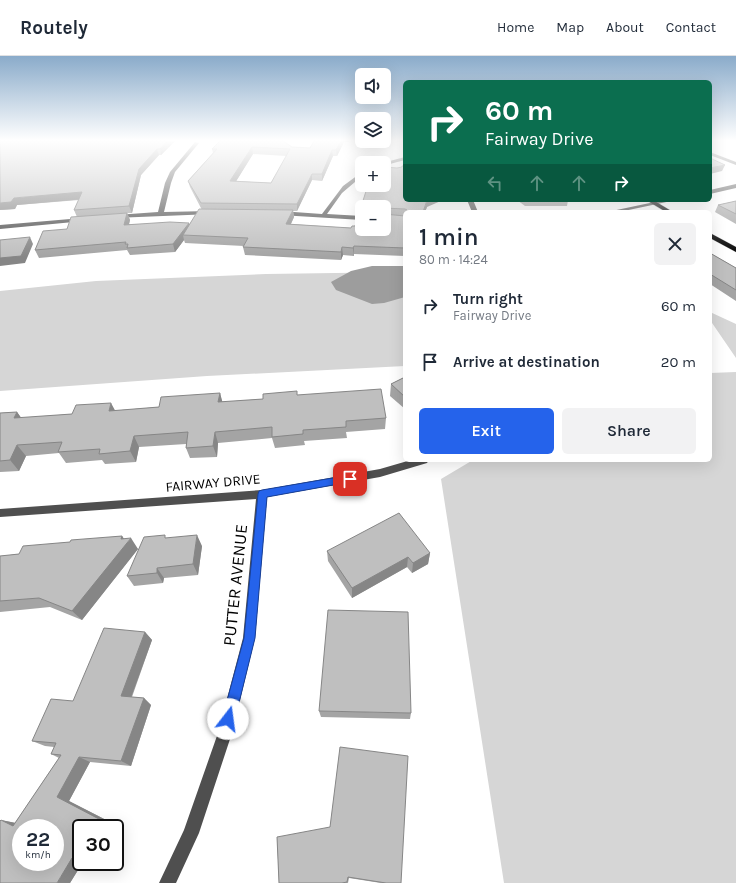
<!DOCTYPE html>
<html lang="en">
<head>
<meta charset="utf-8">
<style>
	body { margin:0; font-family:Karla,sans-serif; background:#f2f2f3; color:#1f2937; height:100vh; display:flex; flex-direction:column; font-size:15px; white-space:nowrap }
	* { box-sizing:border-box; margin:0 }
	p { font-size:13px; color:#747a83 }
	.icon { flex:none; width:22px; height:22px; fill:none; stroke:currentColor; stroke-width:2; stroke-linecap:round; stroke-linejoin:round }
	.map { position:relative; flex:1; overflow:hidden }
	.side { position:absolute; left:403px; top:154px; width:309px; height:252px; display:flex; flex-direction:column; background:#fff; border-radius:6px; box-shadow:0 4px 16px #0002 }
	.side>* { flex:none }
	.guide { position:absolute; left:403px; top:24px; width:309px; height:122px; border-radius:6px; box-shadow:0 4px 16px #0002; background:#0b6e4f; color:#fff; overflow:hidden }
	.tools { position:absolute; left:355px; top:12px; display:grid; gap:8px }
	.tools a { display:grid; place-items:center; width:36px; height:36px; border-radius:6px; background:#fff; box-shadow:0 4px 16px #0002; font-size:20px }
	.speed { position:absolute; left:12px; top:763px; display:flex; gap:8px; font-size:20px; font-weight:700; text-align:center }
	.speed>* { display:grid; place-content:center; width:52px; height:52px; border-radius:50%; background:#fff; box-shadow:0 4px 16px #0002; line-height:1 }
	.speed small { font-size:10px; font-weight:400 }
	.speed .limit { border:2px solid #111; border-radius:6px; background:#fff; color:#111 }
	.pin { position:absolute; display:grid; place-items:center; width:34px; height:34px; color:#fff; margin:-17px; border-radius:8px; box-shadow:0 2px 6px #0006 }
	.me { position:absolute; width:44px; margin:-22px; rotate:15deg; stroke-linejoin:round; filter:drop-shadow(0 0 3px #0008) }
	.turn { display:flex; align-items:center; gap:14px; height:84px; padding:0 16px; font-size:18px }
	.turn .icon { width:52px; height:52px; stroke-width:2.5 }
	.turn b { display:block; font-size:28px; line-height:34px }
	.lanes { display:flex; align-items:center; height:38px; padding:0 16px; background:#0003; justify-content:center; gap:20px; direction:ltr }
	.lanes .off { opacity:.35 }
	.round { display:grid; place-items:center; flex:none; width:42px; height:42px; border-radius:6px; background:#f2f2f3 }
	.overview { display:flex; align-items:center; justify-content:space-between; height:68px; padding:0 16px }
	h1 { font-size:24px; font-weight:600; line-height:30px }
	.cta { display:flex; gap:8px; margin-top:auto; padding:8px 16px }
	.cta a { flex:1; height:46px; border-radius:6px; background:#2563eb; color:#fff; font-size:16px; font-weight:600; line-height:46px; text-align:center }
	.cta a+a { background:#f2f2f3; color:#1f2937 }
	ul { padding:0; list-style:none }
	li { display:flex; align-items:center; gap:12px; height:56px; padding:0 16px }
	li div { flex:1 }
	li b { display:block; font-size:15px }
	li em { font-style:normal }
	header { display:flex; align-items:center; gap:24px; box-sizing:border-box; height:56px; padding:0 20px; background:#fff; border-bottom:1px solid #e0e1e3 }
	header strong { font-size:19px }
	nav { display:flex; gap:22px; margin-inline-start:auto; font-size:14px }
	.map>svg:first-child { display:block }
	.green { fill:#d6d6d6 }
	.water { fill:#9d9d9d }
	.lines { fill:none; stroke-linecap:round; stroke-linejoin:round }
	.major-casing { stroke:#dbdbdb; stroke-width:1 }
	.minor { fill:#4f4f4f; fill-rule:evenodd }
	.major { fill:#000; fill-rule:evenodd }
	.wall { fill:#a4a4a4; fill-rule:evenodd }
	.shaded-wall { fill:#868686 }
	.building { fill:#bfbfbf; stroke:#868686; fill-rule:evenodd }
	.route { fill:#2563eb; stroke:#184099 }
	.labels { text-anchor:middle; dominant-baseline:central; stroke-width:4; stroke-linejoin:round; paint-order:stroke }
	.street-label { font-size:14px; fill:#000; stroke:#fff }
	.near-street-label { font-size:17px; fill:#000; stroke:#fff }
</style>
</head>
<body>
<header>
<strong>Routely</strong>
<nav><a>Home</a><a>Map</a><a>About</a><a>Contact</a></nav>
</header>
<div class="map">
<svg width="736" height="827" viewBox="0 0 736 827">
	<rect width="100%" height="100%" fill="#fff"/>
	<!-- green -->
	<path class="green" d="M405,216V310L207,320L0,335V235L96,225L266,218Z
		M710,256L736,268V302L710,264Z
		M736,316V827H504L441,423L473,404H710V317Z"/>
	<!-- water -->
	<path class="water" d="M372,210H405V241L384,247L372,248L336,234L331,226L351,215Z"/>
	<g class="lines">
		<!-- major casing -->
		<g class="major-casing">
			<path id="major" d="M646,144H653L673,156H666Z
				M710,177L736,191V196L710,182Z"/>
		</g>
		<!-- minor -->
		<path class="minor" d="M195,86L199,87L175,116L171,127L164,156L210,155L213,157L212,158L114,162V160L116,159L158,156L165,127L170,116Z
			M710,96L736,106V109L710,99Z
			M405,101V104L386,109H384V107H382Z
			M362,116V120L342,137L327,158L362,160V164L280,159L277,157L280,155L322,158L343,130Z
			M736,128V132L710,138V134Z
			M467,144H473L478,156H472Z
			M664,144H676L619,156H607Z
			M82,162L84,163V165L0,173V169Z
			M411,404H429L427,407L380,421L267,441L255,582L232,677L199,777L176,827H159L184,774L218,677L243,582L256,443L0,461V453L262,434L380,413Z"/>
		<!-- major -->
		<use href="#major" class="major"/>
	</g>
	<!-- wall -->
	<path class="wall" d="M175,85L161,99H159L141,119L132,157H127L130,164L129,168L189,169L202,154L190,131L188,125L213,97L212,93L220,85L292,91L310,92L314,85H356L344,86L337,100H333L322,125L312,124L297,155H293L294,161L291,168L351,172L355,170L361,157V151H427L425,156H405V200L354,198V200L343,199L341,204L245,199L243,191L244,190L185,187L184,184L175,196L130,199L127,194L39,202L35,194L67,173L77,161L74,154L79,144L17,149L15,153L0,154ZM253,98L287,100L271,127L236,125ZM362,151H384L362,173Z
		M517,144H568L567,150H525Z
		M736,145V168L715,156L718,149Z
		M710,197L736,212V245L710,228Z
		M405,321V353L390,340L391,328Z
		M220,337L222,346L263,343L298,339L386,362L385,373L346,376L347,382L304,385L305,389L275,392L272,382L218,387L217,401L190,402L186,392V388L139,391L136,406L105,408L102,404L66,407L59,397L26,400L19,415L0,416V357L17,356L21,362L72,358L159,351Z
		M122,480L124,483L138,493L82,564L50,551L0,556V500L19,498L70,486Z
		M167,482L202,490L198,519L164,522L163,527L134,530L127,520Z
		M327,495L430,497L428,508L412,517L407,511L352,542L328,505Z
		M145,576L152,584L132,641L144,642L151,649L131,710L90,706L69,745L110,766L107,772H81V806H83L70,827L1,764L15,767L59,702L51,698L54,691L45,690L32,685Z
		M319,655L411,657L410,663L321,661Z
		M277,781L401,827H381L349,822L348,827H279Z"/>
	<!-- shaded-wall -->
	<path class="shaded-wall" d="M167,85H175L161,99L160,93Z
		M341,85H344V86L337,100L336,94Z
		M252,91L253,98L232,132L230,125Z
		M157,93L159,99L141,119L132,157L129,150L139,113Z
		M332,94L333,100L322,125V118Z
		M725,109L722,115L710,118V112Z
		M312,118V124L297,155V148Z
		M82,136L85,143L17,149L15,153L0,154V147L14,142Z
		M427,144H443L427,151L425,156H423Z
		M293,154L294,161L287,176L286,168Z
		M127,157L130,164L127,176L124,169Z
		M189,167L191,174L183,179L184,184L175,196L173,188Z
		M30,181L33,188L25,207L0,210V202Z
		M354,190V200L353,192Z
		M342,191L343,199L341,204V196Z
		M220,337L223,348L218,346Z
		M111,347L117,358L109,355Z
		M17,356L25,367L14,362Z
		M215,376L218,387L217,401L213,390Z
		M134,380L139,391L136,406L130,395Z
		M17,389L26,400L19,415L10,404Z
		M197,479L202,490L198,519L193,508Z
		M122,480L127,487L131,482L138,493L82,564L72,555L121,483Z
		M430,497L428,508L412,517L413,507Z
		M408,501L407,511L352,542V532Z
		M157,512L164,522L163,527L157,517Z
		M145,576L152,584L129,647L121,640Z
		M144,642L151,649L131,710L121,705Z
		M79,701L90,706L69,745L110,766L107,772H94L57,741Z
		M1,764L16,767L13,770Z
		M81,794V806H83L70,827H57L72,802Z"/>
	<!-- building -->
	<path class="building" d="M0,85H167L160,93H157L139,113L129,150L74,154L82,136L14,142L11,146L0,147Z
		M220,85H283L292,91L310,92L314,85H341L336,94H332L322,118H312L297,148L201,147L188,125L217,93H212ZM252,91L290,93L271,127L230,125Z
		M710,102L725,109L710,112Z
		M402,110H405V144H427L423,156H406L407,154L405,153L384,152V151H361L368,129H384V121L385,111L397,112L402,111Z
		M736,145V158L718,149Z
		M199,153L293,154L286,168L351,172L352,170H355L359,158L362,157V173H384V158L405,160V192L354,190L353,192L342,191L341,196L243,191L248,182L183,179Z
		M127,157L124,169L170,166L189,167L173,188L127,192L128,188H125L126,186L35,194L43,175L67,173L71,161Z
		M30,181L21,200L0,202V184Z
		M710,197L736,212V234L710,218Z
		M405,321V341L391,328Z
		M381,333L386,362L346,365V371L303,374V378L272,381V371L215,376L213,390L186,392L188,376L134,380L130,395L99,398L100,393L58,396L62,386L17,389L10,404L0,405V357L17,356L14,362L72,358L76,349L111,347L109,355L159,351L161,341L220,337L218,346L263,343V338L297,335V339Z
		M399,457L430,497L413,507L408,501L352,532L327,495Z
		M165,479V482L197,479L193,508L157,512V517L127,520L144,481Z
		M122,480L121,483L131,482L72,555L39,542L0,545V500L19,498L23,490L70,486L71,484Z
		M328,554L408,556L411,657L319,655Z
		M104,572L145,576L121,640L144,642L121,705L79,701L57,741L99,763L94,772H81V794L75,804L72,802L57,827H0V765L1,764L13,770L61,699L51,698L56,687L32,685L51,643L73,645ZM21,772H55V806H21Z
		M340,691L408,700L401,827H386L348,821L347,826L342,827H279L277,781L330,771Z"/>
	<!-- sky -->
	<linearGradient id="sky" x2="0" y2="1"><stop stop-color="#8aabca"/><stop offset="0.42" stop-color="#fff"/><stop offset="1" stop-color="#fff" stop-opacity="0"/></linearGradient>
	<rect width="736" height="201" fill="url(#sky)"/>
	<!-- route -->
	<path class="route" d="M350,419L355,423L350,426L267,441L255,582L235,663L233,668L228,670L224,668L222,663L244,582L258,438L259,435L262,434Z"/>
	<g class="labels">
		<!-- street labels -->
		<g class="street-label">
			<text transform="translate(213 427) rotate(-5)">FAIRWAY DRIVE</text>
		</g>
		<!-- near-street labels -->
		<g class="near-street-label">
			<text transform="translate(235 529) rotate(-84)">PUTTER AVENUE</text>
		</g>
	</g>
</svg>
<div class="tools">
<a><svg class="icon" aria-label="sound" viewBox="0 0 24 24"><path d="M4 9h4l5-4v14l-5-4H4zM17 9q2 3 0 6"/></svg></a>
<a><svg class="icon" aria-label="layers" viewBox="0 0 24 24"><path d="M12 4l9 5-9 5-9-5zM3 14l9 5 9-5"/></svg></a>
<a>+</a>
<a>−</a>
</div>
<div class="speed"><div>22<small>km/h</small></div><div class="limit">30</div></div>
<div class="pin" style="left:350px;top:423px;background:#d93025"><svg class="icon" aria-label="arrive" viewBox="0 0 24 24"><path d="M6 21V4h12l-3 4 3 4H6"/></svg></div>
<svg class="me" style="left:228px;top:663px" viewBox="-20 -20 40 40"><circle r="19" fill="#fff"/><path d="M0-13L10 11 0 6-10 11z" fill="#2563eb"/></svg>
<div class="guide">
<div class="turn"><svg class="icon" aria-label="right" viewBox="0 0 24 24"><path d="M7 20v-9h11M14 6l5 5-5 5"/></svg><div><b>60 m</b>Fairway Drive</div></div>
<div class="lanes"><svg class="icon off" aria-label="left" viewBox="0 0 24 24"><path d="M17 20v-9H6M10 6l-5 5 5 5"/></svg><svg class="icon off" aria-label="ahead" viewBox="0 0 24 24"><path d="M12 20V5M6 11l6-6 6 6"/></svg><svg class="icon off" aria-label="ahead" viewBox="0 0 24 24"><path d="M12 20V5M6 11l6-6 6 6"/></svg><svg class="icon" aria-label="right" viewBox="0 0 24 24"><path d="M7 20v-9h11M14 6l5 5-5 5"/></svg></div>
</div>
<section class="side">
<div class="overview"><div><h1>1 min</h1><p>80 m · 14:24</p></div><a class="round"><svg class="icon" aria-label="close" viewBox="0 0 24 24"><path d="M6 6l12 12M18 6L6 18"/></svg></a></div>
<ul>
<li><svg class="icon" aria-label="right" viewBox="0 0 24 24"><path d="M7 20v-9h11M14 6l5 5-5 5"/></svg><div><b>Turn right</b><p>Fairway Drive</p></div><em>60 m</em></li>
<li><svg class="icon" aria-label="arrive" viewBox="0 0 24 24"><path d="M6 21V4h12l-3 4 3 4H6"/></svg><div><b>Arrive at destination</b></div><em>20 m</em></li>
</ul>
<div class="cta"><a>Exit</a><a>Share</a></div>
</section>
</div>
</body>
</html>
